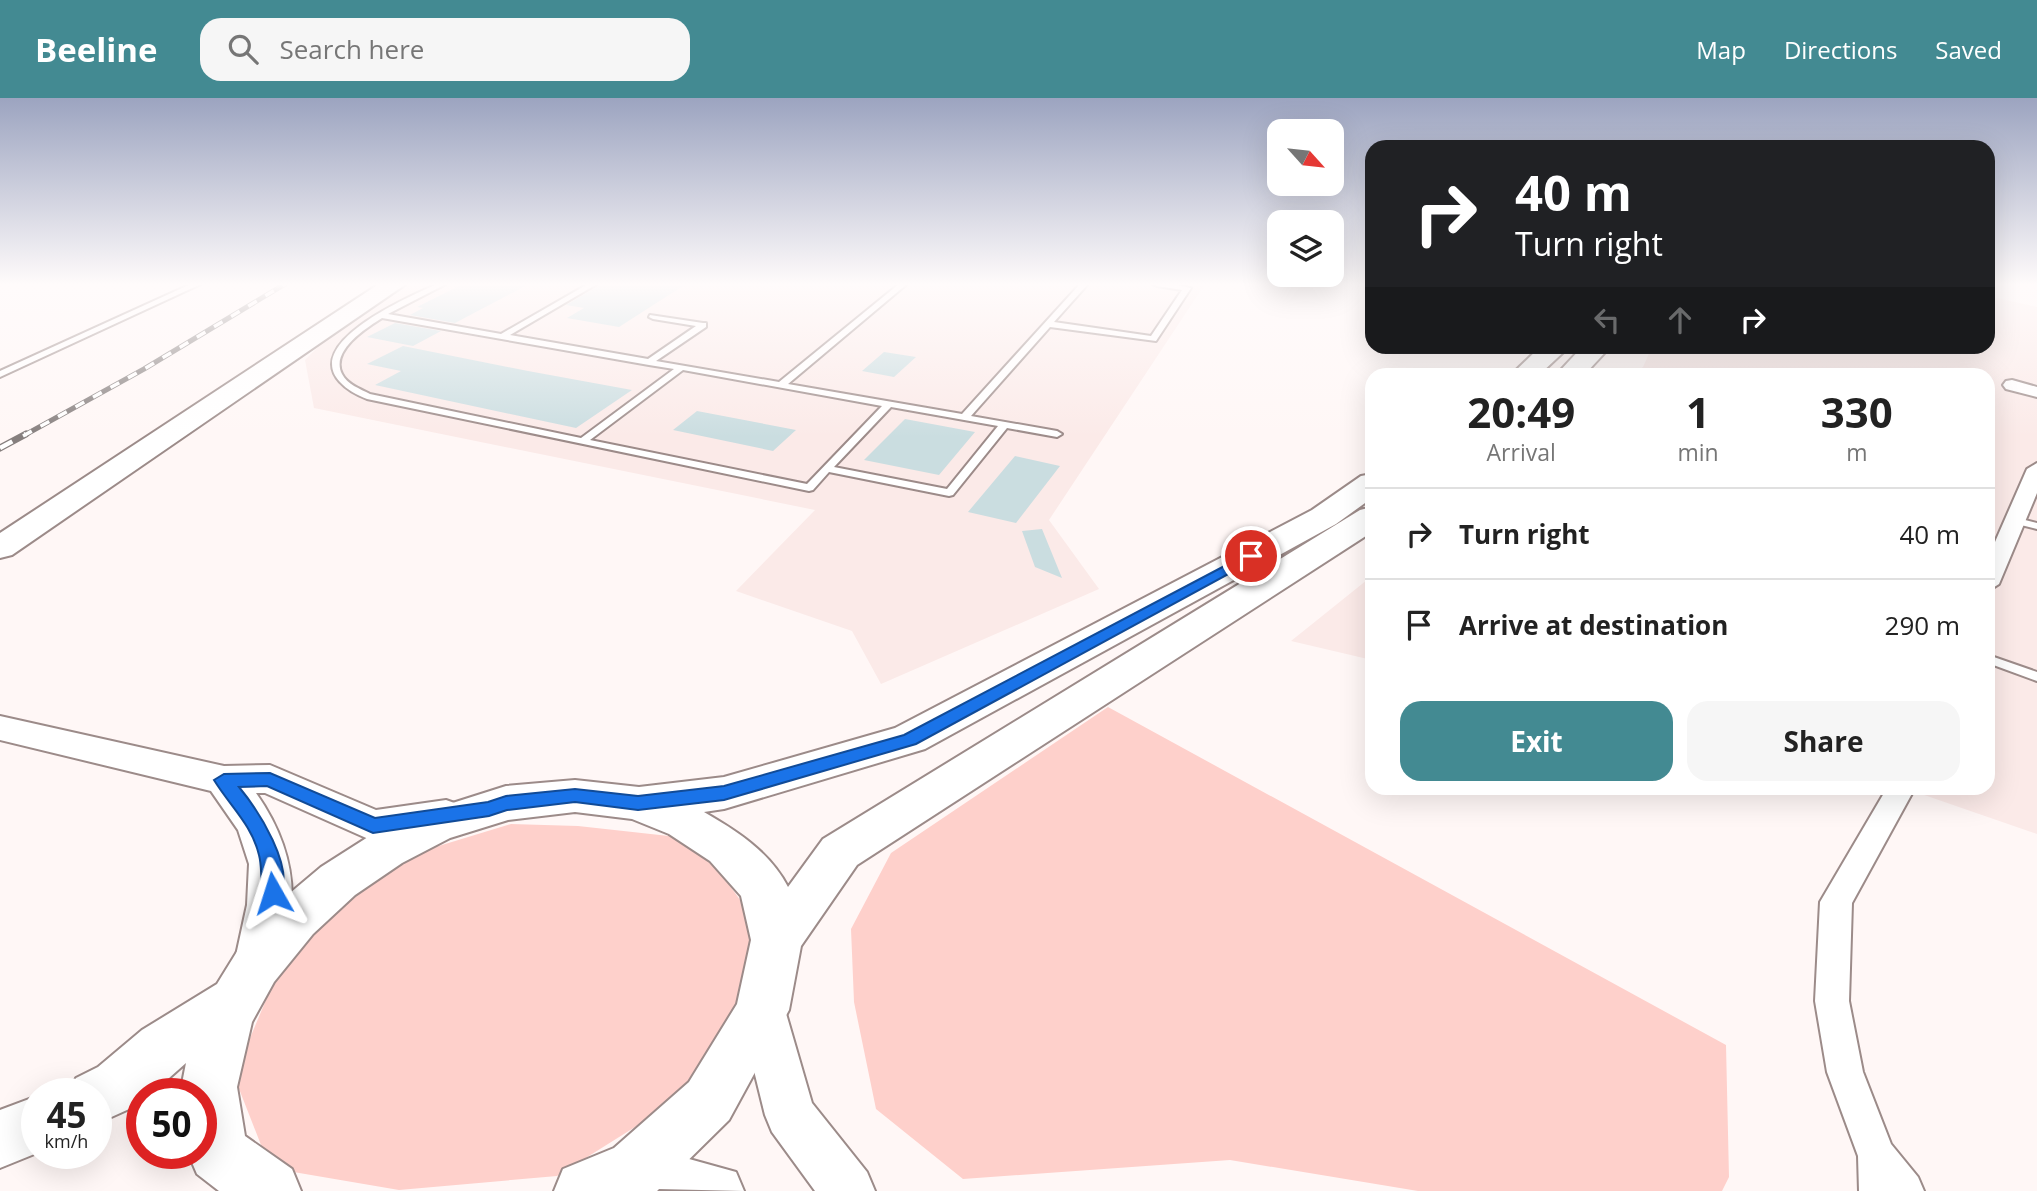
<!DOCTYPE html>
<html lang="en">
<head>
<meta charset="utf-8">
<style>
	body { margin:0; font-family:"Open Sans",sans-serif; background:#f6f6f6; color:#222; height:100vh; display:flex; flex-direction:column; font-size:26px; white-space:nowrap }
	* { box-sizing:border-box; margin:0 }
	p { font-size:23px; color:#767676 }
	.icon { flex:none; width:38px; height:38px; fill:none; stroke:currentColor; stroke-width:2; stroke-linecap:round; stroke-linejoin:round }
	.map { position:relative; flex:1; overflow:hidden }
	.panel { position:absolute; left:1365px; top:270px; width:630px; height:427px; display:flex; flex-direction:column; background:#fff; border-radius:21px; box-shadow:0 7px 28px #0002 }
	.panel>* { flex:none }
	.hud { position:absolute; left:1365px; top:42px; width:630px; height:214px; border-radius:21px; box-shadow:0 7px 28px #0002; background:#202124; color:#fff; overflow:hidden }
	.needle { width:46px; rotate:117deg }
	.tools { position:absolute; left:1267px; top:21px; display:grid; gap:14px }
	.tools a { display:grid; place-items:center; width:77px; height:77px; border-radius:14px; background:#fff; box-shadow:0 7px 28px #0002; font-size:35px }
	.speed { position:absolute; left:21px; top:980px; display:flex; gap:14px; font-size:35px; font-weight:700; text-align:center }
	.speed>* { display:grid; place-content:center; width:91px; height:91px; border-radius:50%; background:#fff; box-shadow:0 7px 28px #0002; line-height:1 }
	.speed small { font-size:18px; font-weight:400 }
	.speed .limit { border:10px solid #d22; background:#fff; color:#111 }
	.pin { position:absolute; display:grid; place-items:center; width:60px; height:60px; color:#fff; margin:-30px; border:4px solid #fff; border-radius:50%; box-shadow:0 2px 7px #0007 }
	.me { position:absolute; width:77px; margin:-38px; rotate:354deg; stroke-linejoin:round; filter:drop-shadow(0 0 5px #0008) }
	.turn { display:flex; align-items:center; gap:24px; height:147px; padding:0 35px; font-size:32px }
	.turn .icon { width:91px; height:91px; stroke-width:2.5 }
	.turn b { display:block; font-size:49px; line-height:60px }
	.lanes { display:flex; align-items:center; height:66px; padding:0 35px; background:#0003; justify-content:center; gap:35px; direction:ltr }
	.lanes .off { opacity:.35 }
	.eta { display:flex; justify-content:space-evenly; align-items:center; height:119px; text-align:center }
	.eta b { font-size:42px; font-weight:700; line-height:49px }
	.primary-button { display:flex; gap:14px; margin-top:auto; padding:14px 35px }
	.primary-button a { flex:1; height:80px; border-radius:21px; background:#438a92; color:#fff; font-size:28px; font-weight:700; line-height:80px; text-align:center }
	.primary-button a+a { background:#f6f6f6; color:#222 }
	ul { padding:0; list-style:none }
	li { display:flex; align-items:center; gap:21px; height:91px; padding:0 35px; border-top:2px solid #e0e0e0 }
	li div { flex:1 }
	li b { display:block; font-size:26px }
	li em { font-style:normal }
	header { display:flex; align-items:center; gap:42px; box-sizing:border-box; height:98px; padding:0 35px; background:#438a92; color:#fff }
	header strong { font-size:33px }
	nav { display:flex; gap:38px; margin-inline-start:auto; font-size:24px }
	.search { width:490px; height:63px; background:#f6f6f6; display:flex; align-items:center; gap:18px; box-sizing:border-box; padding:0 24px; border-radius:21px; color:#767676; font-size:26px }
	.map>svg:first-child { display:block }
	.built { fill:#fbeae8 }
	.green { fill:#fed0cb }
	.building { fill:#cadde0 }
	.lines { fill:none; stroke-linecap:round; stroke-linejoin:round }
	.service-casing { stroke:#9c8b89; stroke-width:4 }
	.minor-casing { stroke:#9c8b89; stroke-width:4 }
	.secondary-casing { stroke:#9c8b89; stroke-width:4 }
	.primary-casing { stroke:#9c8b89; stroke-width:4 }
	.service { fill:#fff; fill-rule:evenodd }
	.minor { fill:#fff; fill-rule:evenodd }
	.secondary { fill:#fff; fill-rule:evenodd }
	.primary { fill:#fff; fill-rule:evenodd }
	.rail-far1-casing { stroke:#867f7e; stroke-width:5 }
	.rail-casing { stroke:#867f7e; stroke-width:7 }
	.rail-far1 { stroke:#fff; stroke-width:3.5; stroke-dasharray:10; stroke-linecap:butt }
	.rail { stroke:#fff; stroke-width:4.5; stroke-dasharray:14; stroke-linecap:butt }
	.route { fill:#1a73e8; stroke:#114b97; stroke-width:2 }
</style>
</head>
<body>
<header>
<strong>Beeline</strong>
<div class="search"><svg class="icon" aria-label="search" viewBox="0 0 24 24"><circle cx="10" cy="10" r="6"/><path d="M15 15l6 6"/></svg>Search here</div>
<nav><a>Map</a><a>Directions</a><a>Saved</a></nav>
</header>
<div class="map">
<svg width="2037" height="1093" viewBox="0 0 2037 1093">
	<rect width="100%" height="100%" fill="#fff7f6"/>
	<!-- built -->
	<path class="built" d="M407,186H1205L1049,422L1099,491L881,586L852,533L736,493L815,412L314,310L305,262L331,236Z
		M1988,198L2037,209V736L1904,690H1988V276H1634L1643,269L1652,249L1988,248Z
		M1372,478V562L1291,543Z"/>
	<!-- green -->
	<path class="green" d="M1108,609L1726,947L1729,1079L1722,1093H1418L1230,1062L963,1081L876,1011L854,904L851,831L891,755Z
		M511,726L578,728L696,741L751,817L749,897L702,987L557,1078L399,1092L270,1070L234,978L274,883L326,816L419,754Z"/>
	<!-- building -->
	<path class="building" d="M463,186H529L455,225L410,217L423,210L417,209Z
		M602,186H686L619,229L567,220L584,210L566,207Z
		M395,225L441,233L413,248L367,239Z
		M403,248L528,273L632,292L576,330L375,287L401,273L367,266Z
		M884,254L916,259L894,279L862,273Z
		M697,313L796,332L773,353L673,332Z
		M905,321L975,334L939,377L864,362Z
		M1015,358L1060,368L1016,425L968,414Z
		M1042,431L1062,480L1035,469L1022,433Z"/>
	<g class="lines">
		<!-- service casing -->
		<g class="service-casing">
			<path id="service" d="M191,186H201L0,279V273Z
				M437,186H446L388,216L501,236L588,186H597L510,237L648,261L696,228L653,221L649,219L650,217L703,225H706V229L656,263L779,284L899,186H907L788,286L962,316L1080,186H1088L1054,224L1151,238L1182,192L1157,188L1153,186H1172L1191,190L1156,243L1050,229L971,318L1057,333L1062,336L1057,339L1007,330L953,397L949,398L829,374L813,392L809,393L367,301C357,297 347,292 340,284C302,244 411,198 437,186ZM382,220L649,267L674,271L581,340L370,296C360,291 347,286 342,276C330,253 366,230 382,220ZM683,272L882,308L807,386L590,342ZM891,309L998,328L947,391L834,369Z
				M2017,420L2037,425V431L2013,425L2012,423L2013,421Z
				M1988,557L2037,574V583L1988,565Z"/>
		</g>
		<!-- minor casing -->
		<g class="minor-casing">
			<path id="minor" d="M2012,282L2037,289V299L2006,291L2003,287L2006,283Z
				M2037,365V395L1999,486L1988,493V460L2027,371Z
				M1887,690H1915L1852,805L1849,903L1863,974L1891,1046L1918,1079L1924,1093H1859L1858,1058L1827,974L1815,903L1820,804Z"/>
		</g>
		<!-- secondary casing -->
		<g class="secondary-casing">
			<path id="secondary" d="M0,618L224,668L270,667L376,712L446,702L460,707L466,717L460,727L373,743L265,695H256C296,752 304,811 273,875L257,881L241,875L235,862L247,807L249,766L238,732L211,693L0,642Z
				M762,891L778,897L785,912L812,1005L867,1074L875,1093H815L772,1034L765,1017L739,912L746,897Z
				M635,1046L736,1074L744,1093L616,1090L609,1072L616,1054Z"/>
		</g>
		<!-- primary casing -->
		<g class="primary-casing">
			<path id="primary" d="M379,186H406L12,457L0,460V435Z
				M1541,248H1570L1540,276H1512Z
				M1583,248H1611L1585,276H1557Z
				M1372,376V400L1336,426L925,651L724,711L704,714C737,733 770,754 788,789L823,741L1360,412L1372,409V434L857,767L801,848L789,912L729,1022L657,1093H554L563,1071L614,1050L689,984L737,906L751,842L741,798L710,763L669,736L632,721L575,714L508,722L450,740L402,765L355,797L313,836L274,884L252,924L237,989L245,1038L292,1071L301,1093H219L197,1076L188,1055H201V996H180L186,965L151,996H142L138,1007L96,1026V996H69L76,980L98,969L142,932L217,886L238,852L277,806L321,769L368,739L418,716L506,688L575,682L639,689L724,679L895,630L1312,412L1361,378Z
				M37,998V1055L0,1070V1012Z"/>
		</g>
		<!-- service -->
		<use href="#service" class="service"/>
		<!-- minor -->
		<use href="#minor" class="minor"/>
		<!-- secondary -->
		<use href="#secondary" class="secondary"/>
		<!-- primary -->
		<use href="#primary" class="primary"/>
		<!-- rail-far1 casing -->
		<g class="rail-far1-casing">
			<path id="rail-far1" d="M23,338L144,271L285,186"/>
		</g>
		<!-- rail casing -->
		<g class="rail-casing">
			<path id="rail" d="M0,350L26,336"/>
		</g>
		<!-- rail-far1 -->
		<use href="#rail-far1" class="rail-far1"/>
		<!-- rail -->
		<use href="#rail" class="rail"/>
	</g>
	<!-- sky -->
	<linearGradient id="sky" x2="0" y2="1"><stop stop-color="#9ca4c0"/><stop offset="0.55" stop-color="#fffbfb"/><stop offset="1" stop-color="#fffbfb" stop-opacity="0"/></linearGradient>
	<rect width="2037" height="339" fill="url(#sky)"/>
	<!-- route -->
	<path class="route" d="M1251,454L1258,458L1256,461L916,646L724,702L638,712L575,704L507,712L489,718L373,735L267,688L239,689C258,712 296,770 280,801H266C259,788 263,772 259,757C252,727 230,708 214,682L224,676L270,675L375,720L488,704L506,698L575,691L638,698L724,688L904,637Z"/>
</svg>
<div class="tools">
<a><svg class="needle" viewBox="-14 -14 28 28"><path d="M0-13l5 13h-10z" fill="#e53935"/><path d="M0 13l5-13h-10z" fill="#767676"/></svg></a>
<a><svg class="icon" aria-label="layers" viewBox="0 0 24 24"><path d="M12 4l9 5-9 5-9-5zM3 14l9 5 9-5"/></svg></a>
</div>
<div class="speed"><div>45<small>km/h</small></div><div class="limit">50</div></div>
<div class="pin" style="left:1251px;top:458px;background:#d93025"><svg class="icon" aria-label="arrive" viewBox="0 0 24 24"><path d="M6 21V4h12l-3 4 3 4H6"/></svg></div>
<svg class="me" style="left:273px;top:795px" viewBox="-20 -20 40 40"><path d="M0-17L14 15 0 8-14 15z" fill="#1a73e8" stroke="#fff" stroke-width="4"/></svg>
<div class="hud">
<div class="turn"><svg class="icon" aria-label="right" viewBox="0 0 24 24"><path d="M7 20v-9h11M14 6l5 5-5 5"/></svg><div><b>40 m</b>Turn right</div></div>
<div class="lanes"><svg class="icon off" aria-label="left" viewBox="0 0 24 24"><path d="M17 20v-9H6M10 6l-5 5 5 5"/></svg><svg class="icon off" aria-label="ahead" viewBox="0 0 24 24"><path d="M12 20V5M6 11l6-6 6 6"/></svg><svg class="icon" aria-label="right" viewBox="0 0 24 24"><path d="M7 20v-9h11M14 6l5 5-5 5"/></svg></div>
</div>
<section class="panel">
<div class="eta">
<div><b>20:49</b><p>Arrival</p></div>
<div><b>1</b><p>min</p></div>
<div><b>330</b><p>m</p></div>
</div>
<ul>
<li><svg class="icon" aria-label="right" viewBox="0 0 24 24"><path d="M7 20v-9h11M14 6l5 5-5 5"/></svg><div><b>Turn right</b></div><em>40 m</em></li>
<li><svg class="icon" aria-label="arrive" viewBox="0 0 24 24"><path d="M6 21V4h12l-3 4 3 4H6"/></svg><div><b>Arrive at destination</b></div><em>290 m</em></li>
</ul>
<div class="primary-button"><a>Exit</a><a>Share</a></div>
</section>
</div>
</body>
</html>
